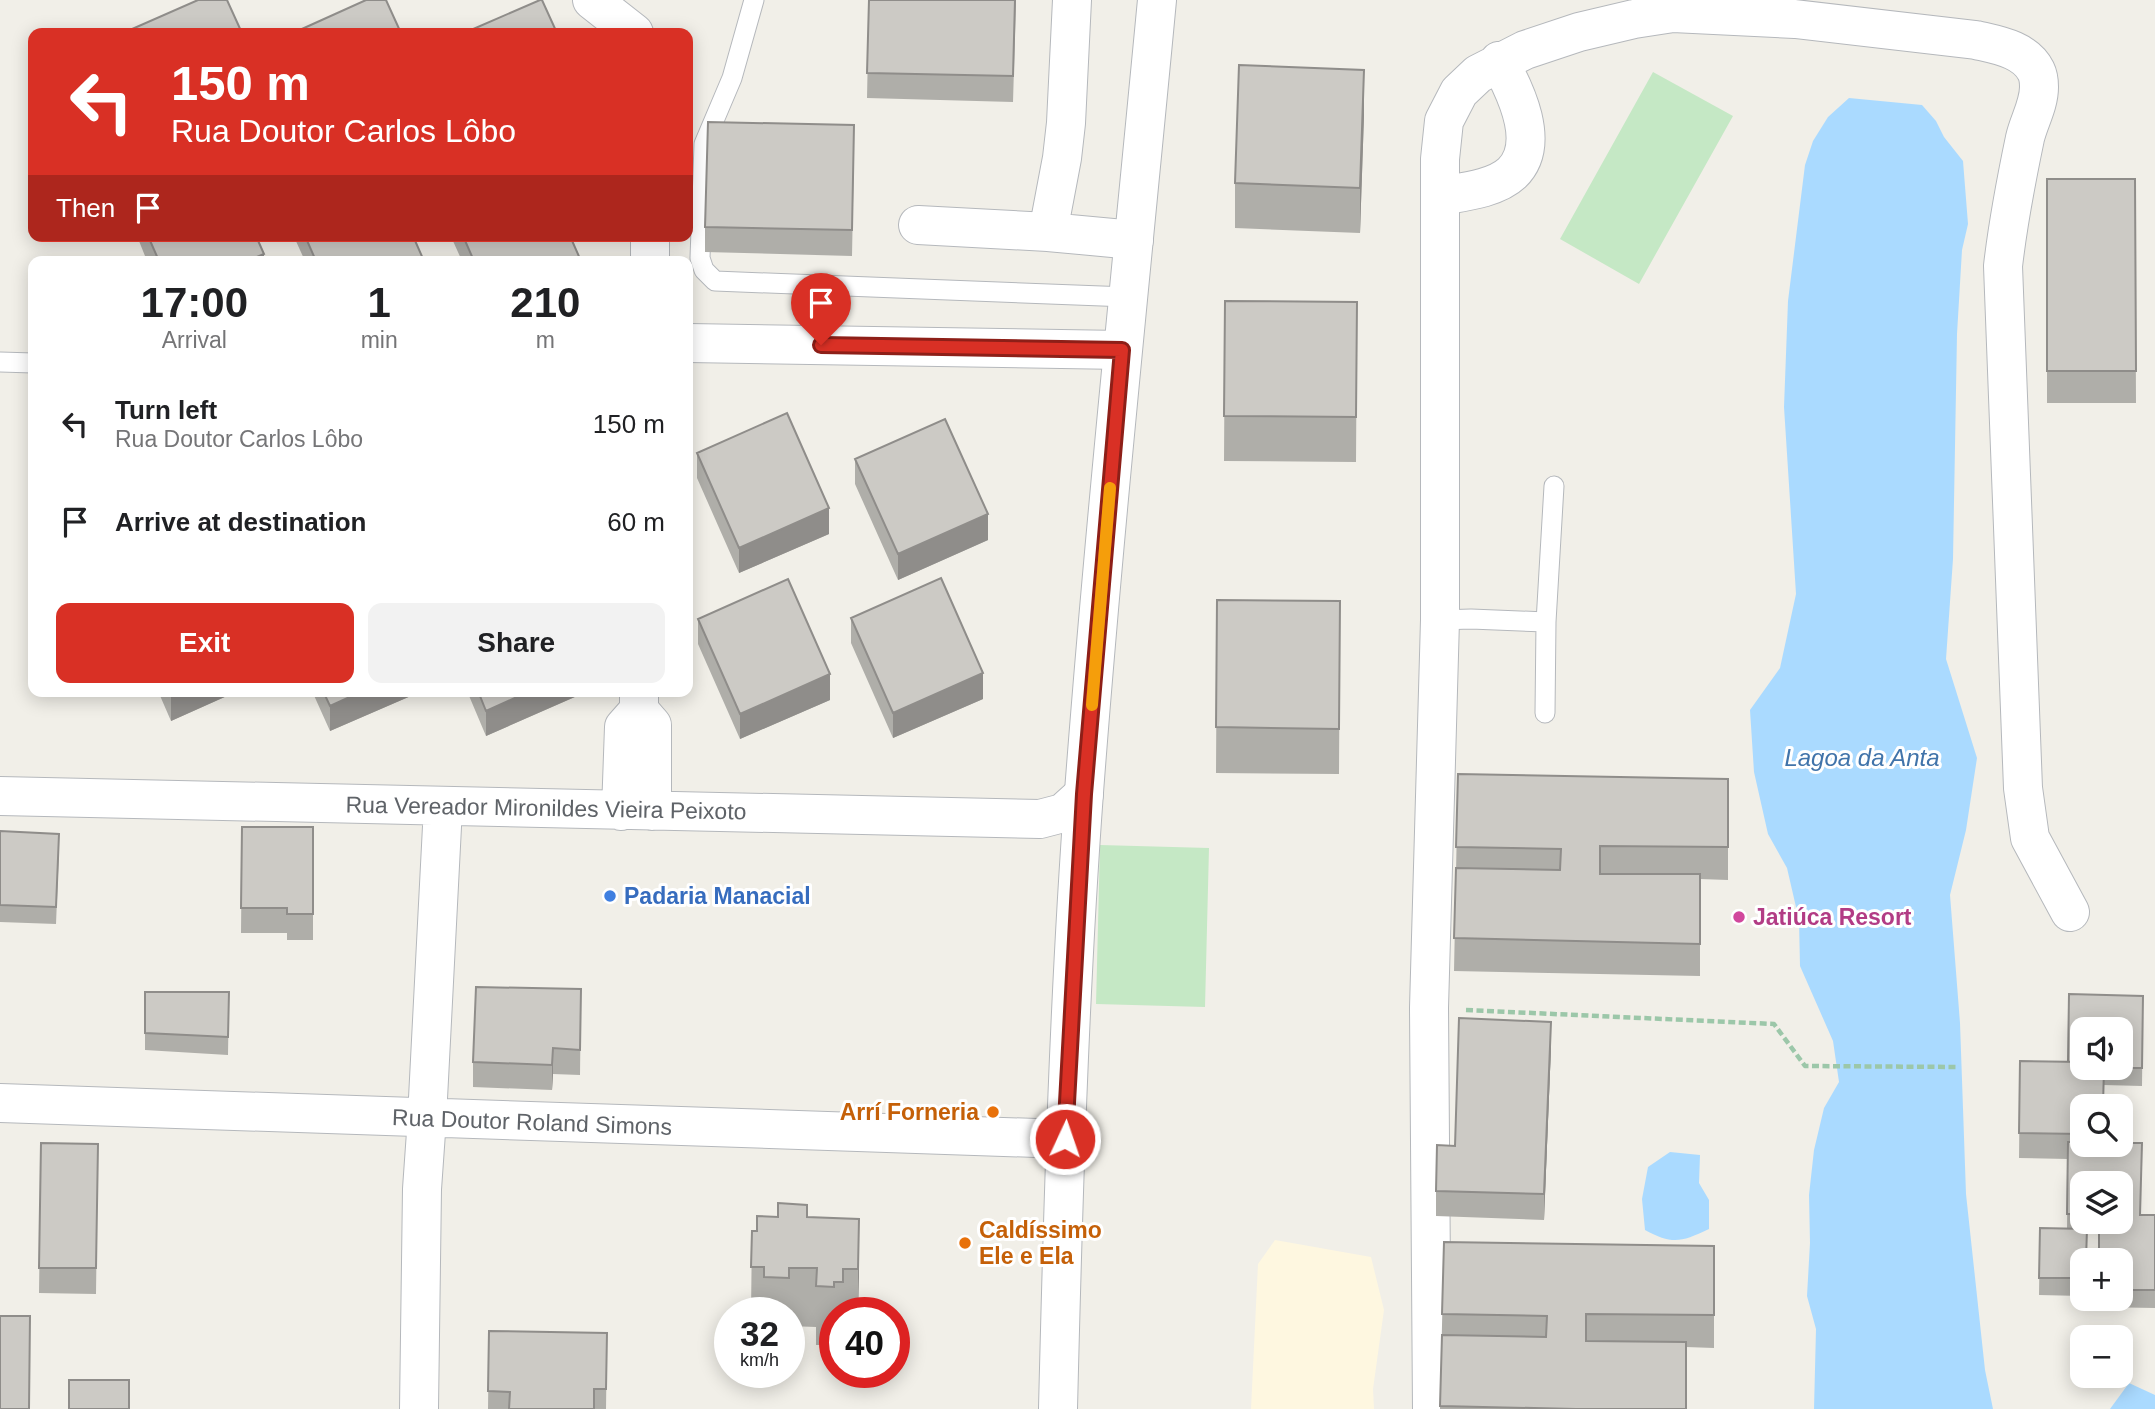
<!DOCTYPE html>
<html lang="en">
<head>
<meta charset="utf-8">
<style>
	body { margin:0; font-family:Helvetica,sans-serif; background:#f2f2f2; color:#202124; height:100vh; display:flex; flex-direction:column; font-size:26px; white-space:nowrap }
	* { box-sizing:border-box; margin:0 }
	p { font-size:23px; color:#757577 }
	.icon { flex:none; width:38px; height:38px; fill:none; stroke:currentColor; stroke-width:2; stroke-linecap:round; stroke-linejoin:round }
	.map { position:relative; flex:1; overflow:hidden }
	.drawer { position:absolute; left:28px; top:256px; width:665px; height:441px; display:flex; flex-direction:column; background:#fff; border-radius:14px; box-shadow:0 4px 18px #0003 }
	.drawer>* { flex:none }
	.banner { position:absolute; left:28px; top:28px; width:665px; height:214px; border-radius:14px; box-shadow:0 4px 18px #0003; background:#d93025; color:#fff; overflow:hidden }
	.buttons { position:absolute; left:2070px; top:1017px; display:grid; gap:14px }
	.buttons a { display:grid; place-items:center; width:63px; height:63px; border-radius:14px; background:#fff; box-shadow:0 4px 18px #0003; font-size:35px }
	.speed { position:absolute; left:714px; top:1297px; display:flex; gap:14px; font-size:35px; font-weight:700; text-align:center }
	.speed>* { display:grid; place-content:center; width:91px; height:91px; border-radius:50%; background:#fff; box-shadow:0 4px 18px #0003; line-height:1 }
	.speed small { font-size:18px; font-weight:400 }
	.speed .limit { border:10px solid #d22; background:#fff; color:#111 }
	.pin { position:absolute; display:grid; place-items:center; width:60px; height:60px; color:#fff; margin:-72px -30px; border-radius:50% 50% 50% 0; rotate:-45deg; box-shadow:0 0 7px #0007 }
	.pin .icon { rotate:45deg }
	.me { position:absolute; width:77px; margin:-38px; rotate:3deg; stroke-linejoin:round; filter:drop-shadow(0 0 5px #0008) }
	.turn { display:flex; align-items:center; gap:24px; height:147px; padding:0 28px; font-size:32px }
	.turn .icon { width:91px; height:91px; stroke-width:2.5 }
	.turn b { display:block; font-size:49px; line-height:60px }
	.then { display:flex; align-items:center; height:66px; padding:0 28px; background:#0003; gap:14px; font-size:26px }
	.eta { display:flex; justify-content:space-evenly; align-items:center; height:119px; text-align:center }
	.eta b { font-size:42px; font-weight:700; line-height:49px }
	.cta { display:flex; gap:14px; margin-top:auto; padding:14px 28px }
	.cta a { flex:1; height:80px; border-radius:14px; background:#d93025; color:#fff; font-size:28px; font-weight:700; line-height:80px; text-align:center }
	.cta a+a { background:#f2f2f2; color:#202124 }
	ul { padding:0; list-style:none }
	li { display:flex; align-items:center; gap:21px; height:98px; padding:0 28px }
	li div { flex:1 }
	li b { display:block; font-size:26px }
	li em { font-style:normal }
	.map>svg:first-child { display:block }
	.commercial { fill:#fef7e0 }
	.green { fill:#c5e8c5 }
	.water { fill:#aadaff }
	.lines { fill:none; stroke-linecap:round; stroke-linejoin:round }
	.service-casing { stroke:#b5b8bc; stroke-width:21 }
	.minor-casing { stroke:#b5b8bc; stroke-width:40 }
	.tertiary-casing { stroke:#b5b8bc; stroke-width:40 }
	.path { stroke:#9cc7a9; stroke-width:4.5; stroke-dasharray:7 3.5; stroke-linecap:butt }
	.service { stroke:#fff; stroke-width:19 }
	.minor { stroke:#fff; stroke-width:38 }
	.tertiary { stroke:#fff; stroke-width:38 }
	.wall { fill:#afaea9; fill-rule:evenodd }
	.shaded-wall { fill:#8f8d8a }
	.building { fill:#cccac5; stroke:#8f8d8a; stroke-width:2 }
	.route-casing { stroke:#8d1f18; stroke-width:18 }
	.route { stroke:#d93025; stroke-width:12 }
	.slow { stroke:#f59e0b; stroke-width:12 }
	.shop-dot { fill:#3f7fe0; stroke:#fff; stroke-width:2.5 }
	.hotel-dot { fill:#d1479c; stroke:#fff; stroke-width:2.5 }
	.food-dot { fill:#e8710a; stroke:#fff; stroke-width:2.5 }
	.labels { text-anchor:middle; dominant-baseline:central; stroke-width:6; stroke-linejoin:round; paint-order:stroke }
	.street-label { font-size:23px; fill:#5f6368; stroke:#fff }
	.shop-label { font-size:23px; font-weight:bold; fill:#366cbe; stroke:#fff; text-anchor:start }
	.hotel-label { font-size:23px; font-weight:bold; fill:#b23c85; stroke:#fff; text-anchor:start }
	.food-label { font-size:23px; font-weight:bold; fill:#c56008; stroke:#fff; text-anchor:end }
	.water-label { font-size:24px; font-style:italic; fill:#4174aa; stroke:#fff }
</style>
</head>
<body>
<div class="map">
<svg width="2155" height="1409" viewBox="0 0 2155 1409">
	<rect width="100%" height="100%" fill="#f1efe8"/>
	<!-- commercial -->
	<path class="commercial" d="M1275,1240L1371,1257L1384,1310L1373,1389L1374,1409H1251L1258,1264Z"/>
	<!-- green -->
	<path class="green" d="M1653,72L1733,116L1639,284L1560,239Z
		M1100,845L1209,848L1205,1007L1096,1004Z"/>
	<!-- water -->
	<path class="water" d="M1849,98L1922,105L1936,121L1944,137L1963,161L1968,224L1962,250L1957,334L1953,559L1946,659L1977,758L1966,830L1950,895L1960,1023L1966,1194L1985,1370L1993,1409H1814L1816,1329L1807,1296L1810,1243L1809,1195L1814,1150L1824,1108L1839,1082L1833,1041L1800,966L1799,920L1787,868L1768,834L1754,772L1750,710L1780,668L1796,594L1784,407L1788,301L1805,165L1813,141L1828,117Z
		M1670,1152L1700,1155L1699,1183L1709,1200V1229C1681,1242 1673,1245 1645,1230L1642,1199L1648,1167Z
		M2129,1383L2155,1395V1409H2110Z"/>
	<g class="lines">
		<!-- service casing -->
		<g class="service-casing">
			<path id="service" d="M754,0L732,78L704,144L700,258L704,270L715,281L1128,297
				M0,362L33,363
				M1440,620L1471,619L1546,622L1554,486
				M1545,713L1546,622"/>
		</g>
		<!-- minor casing -->
		<g class="minor-casing">
			<path id="minor" d="M592,0L634,33
				M1440,196C1462,192 1495,189 1512,173C1542,144 1515,90 1499,61
				M918,225L1048,232L1134,240
				M1048,232L1062,158L1066,123L1072,0
				M650,236V261
				M688,343L1122,350
				M639,710L652,725V811
				M0,796L1040,819L1063,813L1084,794
				M621,811L624,727L639,710V691
				M0,1103L1065,1139
				M419,1409L422,1189L427,1118L443,807
				M1432,1409L1429,1008L1440,620V159L1444,121L1459,92L1478,74L1525,50L1579,32L1634,19L1673,13L1795,19L1976,40C1997,45 2025,49 2036,71C2038,75 2039,82 2039,87C2039,105 2029,121 2025,138C2016,181 2008,223 2003,266L2023,788L2030,838L2070,912"/>
		</g>
		<!-- tertiary casing -->
		<g class="tertiary-casing">
			<path id="tertiary" d="M1058,1409C1063,1203 1069,997 1084,792C1104,528 1132,264 1157,0"/>
		</g>
		<!-- path -->
		<path class="path" d="M1466,1010L1774,1024L1805,1066L1959,1067"/>
		<!-- service -->
		<use href="#service" class="service"/>
		<!-- minor -->
		<use href="#minor" class="minor"/>
		<!-- tertiary -->
		<use href="#tertiary" class="tertiary"/>
	</g>
	<!-- wall -->
	<path class="wall" d="M869,0H1016L1013,102L867,98Z
		M1364,115L1360,233L1235,228V183Z
		M854,151L852,256L705,252V227Z
		M2047,179H2135L2136,403H2047Z
		M137,236H256L264,261H147Z
		M295,236H413L424,261H305L295,239Z
		M453,236H570L581,261H462L453,241Z
		M1225,301L1357,302L1356,462L1224,461Z
		M697,453L829,534L739,573L697,478Z
		M855,459L988,540L898,580L855,484Z
		M1217,600L1340,601L1339,774L1216,773Z
		M851,618L983,699L893,738L851,643Z
		M698,619L830,700L740,739L698,644Z
		M158,691H238L171,721Z
		M312,691H420V692L330,731Z
		M467,691H577V696L486,736Z
		M1458,774L1728,779V880L1700,879V976L1454,971Z
		M242,827H313V940H287V933H241Z
		M0,831L59,851L56,924L0,922Z
		M581,989L580,1075L553,1074L552,1090L473,1087V1062Z
		M145,992H229L228,1055L145,1050Z
		M2143,996L2142,1086L2104,1085L2082,1106V1144L2141,1215H2155V1308L2098,1307V1298H2121V1260L2099,1231H2087L2082,1260V1296L2039,1295L2040,1228H2067L2068,1159L2019,1158L2020,1061L2068,1062ZM2082,1183L2121,1222H2082Z
		M1551,1047L1544,1220L1436,1216V1191L1455,1146Z
		M41,1143L98,1144L96,1294L39,1293Z
		M807,1217L859,1219L858,1312H835L834,1345H816V1327L789,1326V1312H751L752,1231H757Z
		M1444,1242L1714,1246V1348L1686,1347V1409H1440Z
		M489,1331L607,1333L606,1409H488Z"/>
	<!-- shaded-wall -->
	<path class="shaded-wall" d="M1364,70V115L1360,233V188Z
		M264,254V261H247Z
		M829,508V534L739,573V548Z
		M988,514V540L898,580V554Z
		M983,673V699L893,738V713Z
		M830,674V700L740,739V714Z
		M180,691H238L171,721V695Z
		M363,691H420V692L330,731V706Z
		M530,691H577V696L486,736V711Z
		M1551,1022V1047L1544,1220V1194Z
		M553,1048V1074L552,1090V1065Z
		M859,1219V1277L858,1312V1269Z"/>
	<!-- building -->
	<path class="building" d="M198,0H227L242,33H134L132,29Z
		M366,0H386L401,33H293Z
		M540,0H542L557,33H464Z
		M869,0H1015L1013,76L867,73Z
		M1239,65L1364,70L1360,188L1235,183Z
		M708,122L854,125L852,230L705,227Z
		M2047,179H2135L2136,371H2047Z
		M148,236H256L264,254L247,261H159Z
		M305,236H413L424,261H316Z
		M463,236H570L581,261H474Z
		M1225,301L1357,302L1356,417L1224,416Z
		M787,413L829,508L739,548L697,453Z
		M945,419L988,514L898,554L855,459Z
		M941,578L983,673L893,713L851,618Z
		M788,579L830,674L740,714L698,619Z
		M1217,600L1340,601L1339,729L1216,727Z
		M169,691H180L171,695Z
		M323,691H363L330,706Z
		M478,691H530L486,711Z
		M1458,774L1728,779V847L1600,846V874H1700V944L1454,938L1456,868L1560,870L1561,849L1456,847Z
		M242,827H313V914H287V908H241Z
		M0,831L59,834L56,907L0,905Z
		M476,987L581,989L580,1050L553,1048L552,1065L473,1062Z
		M145,992H229L228,1037L145,1033Z
		M2069,994L2143,996L2142,1068H2111H2121V1029H2082V1062H2068Z
		M1459,1018L1551,1022L1544,1194L1436,1191L1437,1145L1455,1146Z
		M2020,1061L2082,1062V1068H2104L2103,1106H2082V1134L2019,1133Z
		M2068,1142H2082V1144H2121V1143H2142L2140,1215H2155V1290H2121V1260H2099V1222H2121V1183H2082V1214H2067Z
		M41,1143L98,1144L96,1268H39Z
		M778,1203L807,1205V1217L859,1219L858,1269H843V1282H834V1287L816,1286L817,1268H789V1278L764,1277V1267H751L752,1231H757V1216L778,1217Z
		M2040,1228L2087,1229L2086,1260H2082V1278H2039Z
		M1444,1242L1714,1246V1315L1586,1314V1341L1686,1342V1409H1576L1440,1406L1442,1335L1546,1337L1547,1316L1442,1314Z
		M0,1316H30L29,1409H0Z
		M489,1331L607,1333L606,1389H594V1409H509L510,1392L488,1391Z
		M69,1380H129V1409H69Z"/>
	<g class="lines">
		<!-- route casing -->
		<g class="route-casing">
			<path id="route" d="M821,345L1122,350L1084,794L1065,1139"/>
		</g>
		<!-- route -->
		<use href="#route" class="route"/>
		<!-- slow -->
		<path class="slow" d="M1092,705L1110,488"/>
	</g>
	<!-- markers -->
	<circle class="shop-dot" cx="610" cy="896" r="7"/>
	<circle class="hotel-dot" cx="1739" cy="917" r="7"/>
	<g class="food-dot">
		<circle cx="993" cy="1112" r="7"/>
		<circle cx="965" cy="1243" r="7"/>
	</g>
	<g class="labels">
		<!-- street labels -->
		<g class="street-label">
			<text transform="translate(546 808) rotate(1)">Rua Vereador Mironildes Vieira Peixoto</text>
			<text transform="translate(532 1122) rotate(2)">Rua Doutor Roland Simons</text>
		</g>
		<!-- shop labels -->
		<g class="shop-label">
			<text x="624" y="896">Padaria Manacial</text>
		</g>
		<!-- hotel labels -->
		<g class="hotel-label">
			<text x="1753" y="917">Jatiúca Resort</text>
		</g>
		<!-- food labels -->
		<g class="food-label">
			<text x="979" y="1112">Arrí Forneria</text>
			<text x="979" y="1230" text-anchor="start">Caldíssimo<tspan x="979" dy="26">Ele e Ela</tspan></text>
		</g>
		<!-- water labels -->
		<g class="water-label">
			<text x="1862" y="757">Lagoa da Anta</text>
		</g>
	</g>
</svg>
<div class="buttons">
<a><svg class="icon" aria-label="sound" viewBox="0 0 24 24"><path d="M4 9h4l5-4v14l-5-4H4zM17 9q2 3 0 6"/></svg></a>
<a><svg class="icon" aria-label="search" viewBox="0 0 24 24"><circle cx="10" cy="10" r="6"/><path d="M15 15l6 6"/></svg></a>
<a><svg class="icon" aria-label="layers" viewBox="0 0 24 24"><path d="M12 4l9 5-9 5-9-5zM3 14l9 5 9-5"/></svg></a>
<a>+</a>
<a>−</a>
</div>
<div class="speed"><div>32<small>km/h</small></div><div class="limit">40</div></div>
<div class="pin" style="left:821px;top:345px;background:#d93025"><svg class="icon" aria-label="arrive" viewBox="0 0 24 24"><path d="M6 21V4h12l-3 4 3 4H6"/></svg></div>
<svg class="me" style="left:1065px;top:1139px" viewBox="-20 -20 40 40"><circle r="17" fill="#d93025" stroke="#fff" stroke-width="3"/><path d="M0-11L8 9 0 5-8 9z" fill="#fff"/></svg>
<div class="banner">
<div class="turn"><svg class="icon" aria-label="left" viewBox="0 0 24 24"><path d="M17 20v-9H6M10 6l-5 5 5 5"/></svg><div><b>150 m</b>Rua Doutor Carlos Lôbo</div></div>
<div class="then">Then<svg class="icon" aria-label="arrive" viewBox="0 0 24 24"><path d="M6 21V4h12l-3 4 3 4H6"/></svg></div>
</div>
<section class="drawer">
<div class="eta">
<div><b>17:00</b><p>Arrival</p></div>
<div><b>1</b><p>min</p></div>
<div><b>210</b><p>m</p></div>
</div>
<ul>
<li><svg class="icon" aria-label="left" viewBox="0 0 24 24"><path d="M17 20v-9H6M10 6l-5 5 5 5"/></svg><div><b>Turn left</b><p>Rua Doutor Carlos Lôbo</p></div><em>150 m</em></li>
<li><svg class="icon" aria-label="arrive" viewBox="0 0 24 24"><path d="M6 21V4h12l-3 4 3 4H6"/></svg><div><b>Arrive at destination</b></div><em>60 m</em></li>
</ul>
<div class="cta"><a>Exit</a><a>Share</a></div>
</section>
</div>
</body>
</html>
